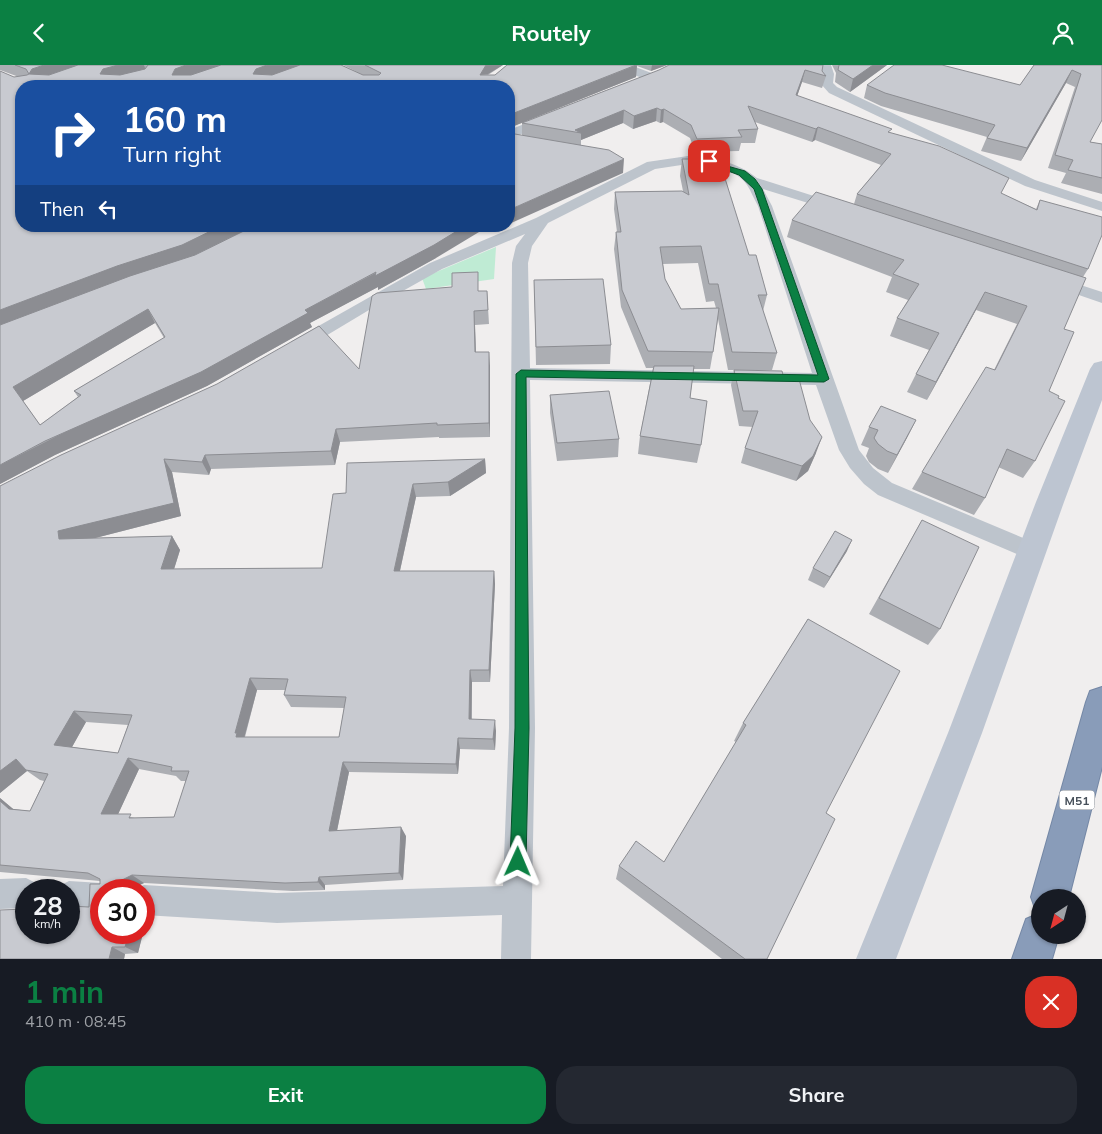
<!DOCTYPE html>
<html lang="en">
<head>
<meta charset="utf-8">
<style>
	body { margin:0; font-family:Mulish,sans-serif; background:#242831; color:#f1f3f6; height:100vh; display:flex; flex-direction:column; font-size:19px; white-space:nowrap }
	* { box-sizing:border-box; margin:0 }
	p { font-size:16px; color:#9ea1a6 }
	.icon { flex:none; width:28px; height:28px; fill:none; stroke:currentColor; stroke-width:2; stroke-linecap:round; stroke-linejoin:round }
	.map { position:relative; height:894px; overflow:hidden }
	.sheet { display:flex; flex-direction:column; background:#171b24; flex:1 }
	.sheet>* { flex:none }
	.top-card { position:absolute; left:15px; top:15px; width:500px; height:152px; border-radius:20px; box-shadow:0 1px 4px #0004; background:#1a4fa0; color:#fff; overflow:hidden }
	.needle { width:32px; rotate:216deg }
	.controls { position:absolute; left:1031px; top:824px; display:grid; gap:10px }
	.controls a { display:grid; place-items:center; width:55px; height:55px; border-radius:50%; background:#171b24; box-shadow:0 1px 4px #0004; font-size:25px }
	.speed { position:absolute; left:15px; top:814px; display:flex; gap:10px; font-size:25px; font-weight:700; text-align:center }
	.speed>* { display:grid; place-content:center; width:65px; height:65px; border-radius:50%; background:#171b24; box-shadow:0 1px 4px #0004; line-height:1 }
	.speed small { font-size:12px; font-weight:400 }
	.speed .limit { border:8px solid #d22; background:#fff; color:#111 }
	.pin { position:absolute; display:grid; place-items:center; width:42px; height:42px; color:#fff; margin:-21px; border-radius:10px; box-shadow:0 2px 8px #0006 }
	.me { position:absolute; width:55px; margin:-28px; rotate:1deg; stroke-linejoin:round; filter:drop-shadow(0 0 4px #0008) }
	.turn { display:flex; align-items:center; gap:18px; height:105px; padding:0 25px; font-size:22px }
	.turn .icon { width:65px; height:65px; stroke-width:2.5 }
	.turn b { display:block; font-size:35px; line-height:42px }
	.then { display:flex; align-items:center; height:48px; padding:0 25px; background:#0003; gap:10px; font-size:19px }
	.round { display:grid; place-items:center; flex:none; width:52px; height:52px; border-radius:20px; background:#242831 }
	.summary { display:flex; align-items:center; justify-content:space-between; height:85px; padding:0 25px }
	h1 { font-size:30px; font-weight:700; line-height:38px; color:#0b8043 }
	.button { display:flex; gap:10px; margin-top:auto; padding:10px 25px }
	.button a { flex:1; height:58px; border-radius:20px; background:#0b8043; color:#fff; font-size:20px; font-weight:700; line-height:58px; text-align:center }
	.button a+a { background:#242831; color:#f1f3f6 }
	header { display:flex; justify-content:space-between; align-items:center; height:65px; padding:0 25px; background:#0b8043; color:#fff; font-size:22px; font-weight:700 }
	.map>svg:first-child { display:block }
	.green { fill:#bfebd4 }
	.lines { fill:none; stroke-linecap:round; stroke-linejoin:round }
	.highway-casing { stroke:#7487a5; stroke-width:2 }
	.street { fill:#bdc4cc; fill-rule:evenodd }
	.secondary { fill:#bdc5d1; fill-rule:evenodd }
	.highway { fill:#899cb9; fill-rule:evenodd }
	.wall { fill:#acaeb3; fill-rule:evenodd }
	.shaded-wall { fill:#8c8d92 }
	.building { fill:#c8cad0; stroke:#8c8d92; fill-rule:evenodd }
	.route { fill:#0b8043; stroke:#07532c }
	.labels { text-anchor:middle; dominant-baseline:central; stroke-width:4; stroke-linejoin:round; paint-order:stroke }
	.shield { fill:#fff; stroke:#7e848c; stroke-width:1 }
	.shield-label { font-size:12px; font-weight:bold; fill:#47505a }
</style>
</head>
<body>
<header><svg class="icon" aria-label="back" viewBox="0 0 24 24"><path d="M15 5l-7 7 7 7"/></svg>Routely<svg class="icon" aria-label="person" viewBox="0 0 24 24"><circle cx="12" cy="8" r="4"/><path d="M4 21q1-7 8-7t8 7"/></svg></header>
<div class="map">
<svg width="1102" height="894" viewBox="0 0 1102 894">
	<rect width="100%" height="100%" fill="#f0eeee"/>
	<!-- green -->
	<path class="green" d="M496,182L494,214L426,224L422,213Z"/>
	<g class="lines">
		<!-- highway casing -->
		<g class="highway-casing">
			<path id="highway" d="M1102,622V702L1069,832H1040V847L1036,846L1031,832L1086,637L1090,626Z
				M1040,848V870H1059L1052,894H1012L1026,854Z"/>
		</g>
		<!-- street -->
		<path class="street" d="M613,0H630L657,10L659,13L657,16H649L615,2Z
			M819,0H831L834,9L833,18L837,22L1035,115L1102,137V146L1025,121L829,28L821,19L822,9Z
			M547,50L551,51L553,54L551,57L509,74V65Z
			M688,91C713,92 737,97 757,113L842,140L844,143L842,146L837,147L763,124L772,141L859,385L873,403L892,418L1040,480L1043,486L1040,492L1032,495L1024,492L878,430L864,419L850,403L839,385L816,320L530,315L535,663L531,894H501L502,850L277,858L144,850V825H133L144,820L277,828L503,821L509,663L512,198L516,181L525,169L442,204L369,245L304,284L298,286L292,284L289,280L292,276L430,198L536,153L647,97ZM688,99C707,100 735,102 747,120C751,126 754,134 758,141L812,308L530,303L528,198L532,181L548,158L655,104Z
			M1053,211L1102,227V238L1047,219L1045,216L1047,213Z
			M26,813L36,818L40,825H26V843L0,844V814Z
			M69,816L101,818L111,823L112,825H101V848L69,846V825H57L59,821Z"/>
		<!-- secondary -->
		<path class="secondary" d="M1102,296V335L1064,437L982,668L896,894H856L948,668L1036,437L1090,304L1094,298Z"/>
		<!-- highway -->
		<use href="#highway" class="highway"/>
	</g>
	<!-- wall -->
	<path class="wall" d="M0,0H341L359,8L343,0H503L488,10H495L507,0H667L651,6L637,1L636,12L509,63V21L21,161L436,193L378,225V222L310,258L312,262L207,321L55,390L0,419L14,12H19L0,5ZM155,258L164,273L74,326L78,332L40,360L23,336Z
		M823,0L822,6L826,11L822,23L802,17L797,31L891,68L1002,129L1036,144L1040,135L1088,204L1083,212L1064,264L1049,326L1035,396L1023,413L998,402L985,433L974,450L912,424L922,407L994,305L1017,259L976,245L927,335L907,327L916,309L929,285L890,271L897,253L908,235L886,227L892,212L787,172L792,155L854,139L857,129L881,100L815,75L812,77L755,57L758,64L755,78H741L739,86L695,87L690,73L663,57L660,58L656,56L633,64L623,58L581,75V80L623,108L522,70V58Z
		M832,0H887L850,27L835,17L836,8Z
		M1034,0H1102L1090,77L1102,79V129L1061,118L1066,108L1048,103L1075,22L1066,18L1021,96L981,86L987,72L881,41L864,33L867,20H1020Z
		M682,94L708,107L749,190L767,230L763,246L777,288L772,305H728L718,254L713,287L710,304H694L690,333L701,380L697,398L638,389L640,371L653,303H646L621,242L614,184L616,167H617L614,144L615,127L683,126L680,111ZM698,198L706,237L714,236L716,243L681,244L665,214L663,199Z
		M534,215L611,280L610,299L536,300Z
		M479,226H487L489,259L475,260L476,287L490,301V372L439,373V372L340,377L335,400L211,404L209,410L172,407L181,451L95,473L172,471L180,485L174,504L322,503L346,428L485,394L486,408L450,431L416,432L400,506H494L495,519L490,617H472V654L496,666L495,685L460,684L458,709L349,707L337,766L406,771L403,815L325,820V825L293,826L144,818L135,822L101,868H143L138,888L125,889L124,894H0L89,842L100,819V816L0,807V733L13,744L30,746L44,716L40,715L27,706L0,728V421L359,304ZM257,625H285L284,630L291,642L344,643L339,672H245ZM86,657L128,660L118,688L72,682ZM139,704L176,711L181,716H186L174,752L135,753L118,749Z
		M734,305L784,314L816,388L808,406L796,416L741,398L745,383L753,362L739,361L731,320Z
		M550,330L619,374L618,392L557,396L550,348Z
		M916,355L888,408L878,404L869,397L866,391L869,383L861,380L869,362Z
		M922,455L940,564L928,580L869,549Z
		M847,486L824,523L808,515L813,503Z
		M808,554L826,748L767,894H722L616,814L619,801L664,797L736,677L734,676L743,658Z"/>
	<!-- shaded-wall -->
	<path class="shaded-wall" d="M44,0H86L35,21L29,9L32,4Z
		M118,0H144L146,6L108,16L100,9L103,4Z
		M186,0H227L177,21L172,10L175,4Z
		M267,0H306L259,16L253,9L256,4Z
		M486,0H503L488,9L480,10Z
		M637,0L636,12L509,63V50Z
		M652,0H667L651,6Z
		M873,0H887L850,27L853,14Z
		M805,5L802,17L793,43L796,30Z
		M1072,5L1066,18L1021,96L1027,83Z
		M657,43L656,56L633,64L634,51Z
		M664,44L663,57L660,58L661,45Z
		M624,45L623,58L581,75V68L575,65Z
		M818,62L815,75L812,77L816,64Z
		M624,94L623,108L509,159V145Z
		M221,161H254L187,194L0,262V245Z
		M465,161H489L436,193L378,225V222L310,258L312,262L207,321L55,390L0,419V400L305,245Z
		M985,227L976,245L927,335L936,317Z
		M148,244L155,258L23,336L13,322Z
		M474,246L475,260L476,301L475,287Z
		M489,287L490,301V372L489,358Z
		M916,355L907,373L888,408L897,390Z
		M336,364L340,377L335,400L331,386Z
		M822,372L816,388L808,406L796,416L802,401Z
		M205,390L211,404L209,410L202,397Z
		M164,394L172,407L181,451L68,480L59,474L58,466Z
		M485,394L486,408L450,431L448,417Z
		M413,419L416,432L397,519L394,506Z
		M172,471L180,485L170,517L161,504Z
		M852,475L847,486L824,523L830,512Z
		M494,506L495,519L490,617L489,605Z
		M470,605L472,617L471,665L469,654Z
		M250,613L257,625L243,677L236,672L235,668Z
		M74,646L86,657L67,691L54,680Z
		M495,655L496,666L495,685L493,674Z
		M458,673L460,684L458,709L456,699Z
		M128,693L139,704L114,758L101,749Z
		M16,694L27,706L0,728V706Z
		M343,697L349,707L335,775L329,766Z
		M0,733L24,753L9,744L0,736Z
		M401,762L406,771L403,815L399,808Z
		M132,810L144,818L135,822L139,825H130L121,819L120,816Z
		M319,812L325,820V825L318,817Z
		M144,850L147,852L144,865Z
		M129,868H143L138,888L125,882Z
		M112,882L125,889L124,894H109Z"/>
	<!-- building -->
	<path class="building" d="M15,0H44L32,4L29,9L49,10L78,0H118L103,4L100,9L120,10L145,4L148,0H186L175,4L172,10H191L221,0H267L256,4L253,9L272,10L300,0H341L363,10H379L381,8L365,0H486L480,10H495L507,0H636L509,50V21H21V161H221L182,180L117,201L0,245V6L14,12L27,10L29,9L26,4Z
		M669,0H823L822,6L826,11L805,5L796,30L892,64L888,67L939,81L1009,113L1001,128L1037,145L1040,135L1102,152V170L1088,204L857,129L891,89L818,62L816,64L748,41L758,64L738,65L742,72L697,74L691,60L664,44L661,45L657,43L634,51L624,45L575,65L581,68L522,58L659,5Z
		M839,0H873L853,14L838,5Z
		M894,0H942L1020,20L1034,0H1102V55L1090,77L1102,79V113L1068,105L1073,95L1055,90L1081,9L1072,5L1027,83L987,73L995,60L885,28L867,20Z
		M509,68L609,85L624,94L509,145Z
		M682,94H705L708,107H723L749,190H756L767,230H758L777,288L732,287L718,219H709L701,181L660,182L665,214L681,244L719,243L713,287L648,286L622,225L616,167H621L615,127L682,126L689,130Z
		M816,127L1086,213L1064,264L1074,267L1049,326L1059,331L1058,333L1065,336L1035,396L1007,384L985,433L922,407L986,302L995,305L1027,241L985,227L936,317L916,309L939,268L897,253L919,219L893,209L904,195L792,155Z
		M254,161H465L434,180L375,211L376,207L305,245L308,248L201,307L45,376L0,400V260L130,211L195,190ZM148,244L165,272L74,326L81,330L40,360L13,322Z
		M478,207V226H487L488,245L474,246L475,287H489V358L437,360V358L336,364L331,386L205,390L202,397L164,394L174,438L58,466L59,474L172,471L161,504L322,503L333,429L346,428L347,398L485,394L448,417L413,419L394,506H494L489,605H470L469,654L495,655L493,674L458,673L456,699L343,697L329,766L401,762L399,808L319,812L318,817L285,818L132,810L120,816L121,819H130V825H101V868H129L125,882H112L109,894H0V845L26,844V868H69V841L89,842L90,819H100V814L88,808L0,800V736L9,744L30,746L48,709L26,705L16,694L0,706V421L61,390L217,319L319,261L359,304L372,231L377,228L452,222V208ZM250,613L288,614L284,630L346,632L339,672H236L237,668H235ZM74,646L132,650L118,688L54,680ZM128,693L172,702L171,706H189L174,752L129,753L131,749H101Z
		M603,214L611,280L536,282L534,215Z
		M654,301H694L690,333L707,336L701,380L640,371Z
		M734,305L782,306L784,314H799L810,355L822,372L813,391L802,401L745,383L758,346H743Z
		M609,326L619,374L557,378L550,330Z
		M881,341L916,355L897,390L887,386L878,379L874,373L878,365L869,362Z
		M922,455L979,482L940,564L879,533Z
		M835,466L852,475L830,512L813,503Z
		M808,554L900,606L826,748L835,754L767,894H745L619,801L636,776L664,797L746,660L743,658Z"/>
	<!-- route -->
	<path class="route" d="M706,95L745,106L755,114L762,124L829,314L824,317L526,312L529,663L526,797L524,802L518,805L513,802L510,797L515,663L516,309L521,305L818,310L754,124L739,110L706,98Z"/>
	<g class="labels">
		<!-- shield labels -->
		<rect class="shield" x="1059.5" y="725.5" width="35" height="19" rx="4"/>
		<g class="shield-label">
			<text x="1077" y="735">M51</text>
		</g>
	</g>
</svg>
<div class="controls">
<a><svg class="needle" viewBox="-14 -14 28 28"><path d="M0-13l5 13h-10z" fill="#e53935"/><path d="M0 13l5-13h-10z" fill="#9ea1a6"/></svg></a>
</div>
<div class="speed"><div>28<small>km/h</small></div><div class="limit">30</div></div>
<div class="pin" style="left:709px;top:96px;background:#d93025"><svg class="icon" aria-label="arrive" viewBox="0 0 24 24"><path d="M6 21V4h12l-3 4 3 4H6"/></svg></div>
<svg class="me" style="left:518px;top:797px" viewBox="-20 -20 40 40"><path d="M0-17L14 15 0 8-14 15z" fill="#0b8043" stroke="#fff" stroke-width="4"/></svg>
<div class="top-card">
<div class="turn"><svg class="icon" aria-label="right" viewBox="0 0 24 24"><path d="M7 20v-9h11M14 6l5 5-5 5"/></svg><div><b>160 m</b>Turn right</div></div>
<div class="then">Then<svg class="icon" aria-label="left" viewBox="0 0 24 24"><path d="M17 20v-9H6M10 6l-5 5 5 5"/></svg></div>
</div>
</div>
<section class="sheet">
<div class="summary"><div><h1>1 min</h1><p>410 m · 08:45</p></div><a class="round" style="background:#d93025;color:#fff"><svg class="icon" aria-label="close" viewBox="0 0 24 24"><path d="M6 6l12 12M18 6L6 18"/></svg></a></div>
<div class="button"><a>Exit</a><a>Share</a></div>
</section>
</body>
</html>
